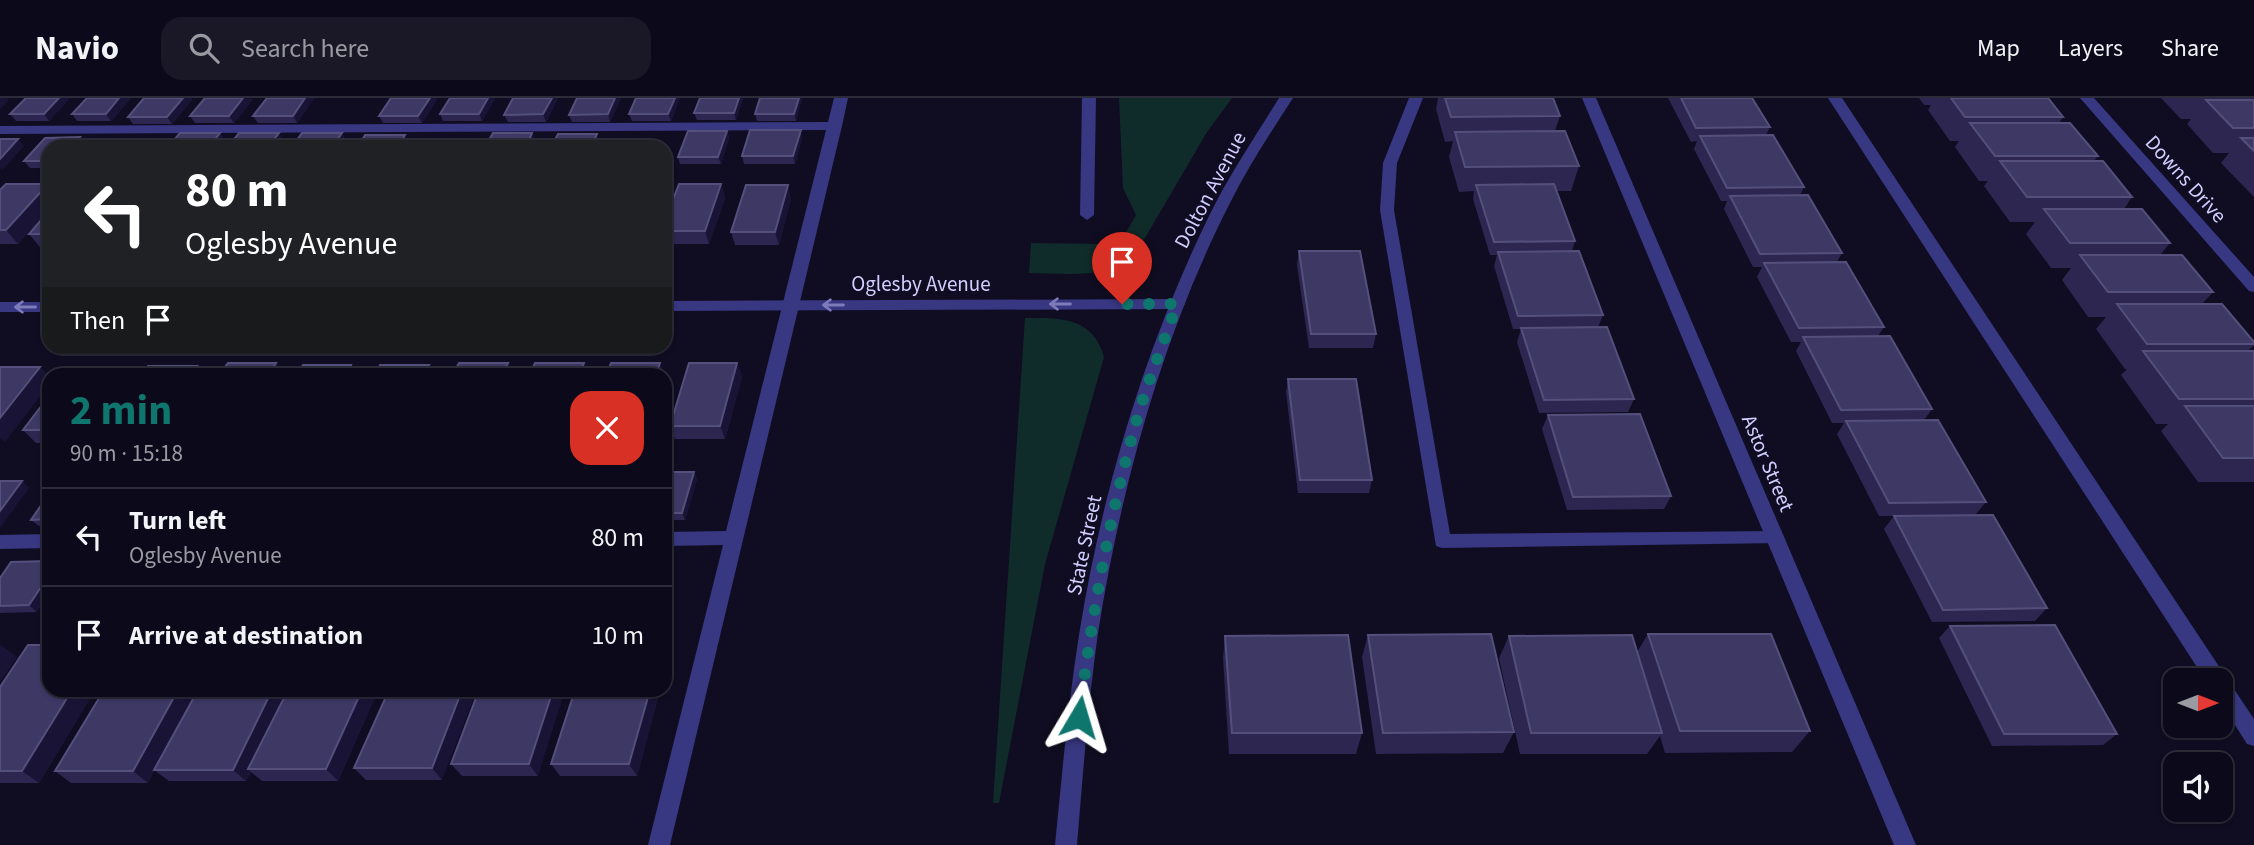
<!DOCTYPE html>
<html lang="en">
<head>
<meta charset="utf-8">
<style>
	body { margin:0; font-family:"Source Sans 3",sans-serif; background:#1a1827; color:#f1f3f6; height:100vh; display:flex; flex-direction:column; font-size:26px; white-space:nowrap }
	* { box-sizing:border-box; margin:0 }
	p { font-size:23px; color:#9a9aa2 }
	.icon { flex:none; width:38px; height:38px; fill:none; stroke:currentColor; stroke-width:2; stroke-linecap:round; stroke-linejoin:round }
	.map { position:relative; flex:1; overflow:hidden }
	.sheet { position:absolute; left:42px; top:270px; width:630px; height:329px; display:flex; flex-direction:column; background:#0c0a1a; border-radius:21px; box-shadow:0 2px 5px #0004,0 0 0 2px #2c2b39 }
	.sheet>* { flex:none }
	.top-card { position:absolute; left:42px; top:42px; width:630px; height:214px; border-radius:21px; box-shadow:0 2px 5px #0004,0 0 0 2px #2c2b39; background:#202124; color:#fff; overflow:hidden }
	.needle { width:46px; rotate:90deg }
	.controls { position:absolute; left:2163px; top:570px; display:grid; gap:14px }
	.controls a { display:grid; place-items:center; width:70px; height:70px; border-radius:14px; background:#0c0a1a; box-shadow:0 2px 5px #0004,0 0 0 2px #2c2b39; font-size:35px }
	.pin { position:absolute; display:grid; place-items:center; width:60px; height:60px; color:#fff; margin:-72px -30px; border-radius:50% 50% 50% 0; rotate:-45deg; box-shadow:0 0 7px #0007 }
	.pin .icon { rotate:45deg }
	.me { position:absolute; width:77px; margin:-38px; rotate:7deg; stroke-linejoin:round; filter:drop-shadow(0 0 5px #0008) }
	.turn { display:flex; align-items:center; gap:24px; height:147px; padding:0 28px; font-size:32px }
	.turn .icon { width:91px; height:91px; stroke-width:2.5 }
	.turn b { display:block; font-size:49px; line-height:60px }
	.then { display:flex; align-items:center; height:66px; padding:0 28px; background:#0003; gap:14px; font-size:26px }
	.round { display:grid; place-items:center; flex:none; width:74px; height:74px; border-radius:21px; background:#1a1827 }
	.headline { display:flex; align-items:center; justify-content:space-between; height:119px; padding:0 28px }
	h1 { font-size:42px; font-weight:700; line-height:52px; color:#0f766e }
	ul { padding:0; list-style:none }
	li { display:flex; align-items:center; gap:21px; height:98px; padding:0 28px; border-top:2px solid #2c2b39 }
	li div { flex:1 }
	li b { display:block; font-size:26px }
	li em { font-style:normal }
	header { display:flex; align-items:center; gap:42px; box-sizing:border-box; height:98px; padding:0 35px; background:#0c0a1a; border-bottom:2px solid #2c2b39 }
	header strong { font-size:33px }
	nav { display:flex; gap:38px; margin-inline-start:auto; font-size:24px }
	.search { width:490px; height:63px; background:#1a1827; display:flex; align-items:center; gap:18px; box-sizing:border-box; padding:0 24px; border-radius:21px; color:#9a9aa2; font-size:26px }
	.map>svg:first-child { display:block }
	.green { fill:#102c2a }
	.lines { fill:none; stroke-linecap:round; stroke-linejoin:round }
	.service { fill:#373782; fill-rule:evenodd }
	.minor { fill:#373782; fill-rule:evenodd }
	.tertiary { fill:#373782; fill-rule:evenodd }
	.wall { fill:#2c2651 }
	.shaded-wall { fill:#191436 }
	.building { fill:#3d3864; stroke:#554f7c; stroke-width:2 }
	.oneway { stroke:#7d7bba }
	.route { stroke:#0f766e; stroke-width:12; stroke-dasharray:0 21.6 }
	.labels { text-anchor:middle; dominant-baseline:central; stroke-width:7; stroke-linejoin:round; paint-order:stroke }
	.street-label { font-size:21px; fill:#d2ceff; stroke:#100d22 }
</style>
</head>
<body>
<header>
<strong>Navio</strong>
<div class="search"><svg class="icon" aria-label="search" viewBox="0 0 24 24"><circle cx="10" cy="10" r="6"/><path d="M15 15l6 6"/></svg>Search here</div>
<nav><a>Map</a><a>Layers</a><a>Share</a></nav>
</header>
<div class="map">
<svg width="2254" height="747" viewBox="0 0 2254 747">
	<rect width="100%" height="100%" fill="#100d22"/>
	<!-- green -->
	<path class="green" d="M1119,0H1232L1207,34L1132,162C1103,181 1063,175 1029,175L1031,145L1098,146L1125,136L1136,117L1123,90Z
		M1025,220C1061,220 1093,219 1104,259L1045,466L999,705H993Z"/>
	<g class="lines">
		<!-- service -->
		<path class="service" d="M834,0H848L842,28L670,747H648L723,447L665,448V434L726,433L826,32L0,36V28L828,24Z
			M1409,0H1423L1397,65L1394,112L1450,436L1775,433L1781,435L1784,440L1781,445L1442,450L1436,448L1380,112L1383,65Z
			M1828,0H1842L2228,582L2254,621V648L2247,646L2221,605V583H2206Z
			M49,436V450L0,451V437Z"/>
		<!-- minor -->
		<path class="minor" d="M1082,0H1096L1094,117L1087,122L1080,117Z
			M1582,0H1596L1916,747H1894Z
			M2080,0H2094L2254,179V194L2249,193Z
			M1177,201L1185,206L1177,211L665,213V203Z
			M0,204H49V214H0Z"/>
		<!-- tertiary -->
		<path class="tertiary" d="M1279,0H1293C1271,34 1248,69 1230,105C1162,238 1121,389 1098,535C1088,606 1083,676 1077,747H1055C1062,677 1068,606 1079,537C1102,393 1145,249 1209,118C1229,77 1255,39 1279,0Z"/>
	</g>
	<!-- wall -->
	<path class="wall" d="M87,0H129L130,1L111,23H77L72,16Z
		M144,0H191L192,2L172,26H133L128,19Z
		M314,0L297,25H258L253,18Z
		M391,0H437V1L422,25H383L379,18Z
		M450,0H495L482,23H443L440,16Z
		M513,0H558L546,24H508L504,17Z
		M621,0L610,24H572L569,17Z
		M680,0L671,23H632L629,16Z
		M743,0L736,22H697L694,15Z
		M802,0L796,23H757L755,16Z
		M1438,0H1553L1560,18L1555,33L1579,68L1571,93H1556L1575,143L1572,153L1603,217L1598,229L1634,301L1628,314L1539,315L1517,244L1521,231H1513L1494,168L1497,157H1490L1473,101L1474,93L1459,94L1449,59L1453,43L1445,44L1436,11Z
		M1668,0H1752L1770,29L1766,37L1804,89L1800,97L1842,155L1837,164L1884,229L1878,238L1932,311L1924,322L1986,404L1975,417L2047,510L2035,523L1932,524L1884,431L1894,418H1879L1837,336L1844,325H1832L1796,253L1801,244H1791L1757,179L1762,169H1753L1724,111L1727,103H1721L1694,51L1697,43L1691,44Z
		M1919,0H2048L2063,19L2059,25L2098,58L2094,63L2132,99L2124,111L2170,145L2160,157L2213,194L2202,206L2254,244V247L2248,253H2254V384H2198L2161,333L2168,326H2156L2121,277L2127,271H2125L2096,231L2106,219H2088L2062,182L2071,170H2051L2026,136L2035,124H2010L1984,88L1988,83H1979L1955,49L1959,43H1950L1928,12L1931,7H1924Z
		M2161,0H2254V99L2221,65L2229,55H2213L2187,26L2191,21H2181Z
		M69,1L49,23H16L10,16Z
		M253,1L234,25H195L190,18Z
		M727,33L729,40L721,66H680L678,59Z
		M80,39L85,47L83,49H49V70H30L24,63L45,40Z
		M802,40L795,66H744L742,58Z
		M48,86L49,111L18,146H0V92Z
		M721,86L725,100L709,146H666L665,122Z
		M791,100L779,147H735L731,134Z
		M49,113V149H40L29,136Z
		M1299,153L1376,236L1373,250H1309L1297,167Z
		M737,265L742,279L725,341H675L670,328Z
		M1288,281L1372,382L1369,395H1298L1286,294Z
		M49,298V345H36L23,332Z
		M1548,317L1671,398L1664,411L1567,412L1542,331Z
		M665,374H694L697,381L685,422H665Z
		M49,396V428H39L31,422Z
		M0,480L37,514L0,515Z
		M1950,528L2117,636L2103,647L1992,648L1939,540Z
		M1648,536L1810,633L1792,654L1665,655L1660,638L1647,656H1520L1499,560L1509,538L1637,554Z
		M1368,537L1514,634L1503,655L1376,656L1362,559Z
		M1225,538L1362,635L1356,656H1229L1223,560Z
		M0,589L49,592H95L39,685H0Z
		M198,592H378L338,683H262L251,674L246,683H169L154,672L148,685H71L55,673Z
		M389,592L442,682H366L354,670Z
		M479,592L538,678H462L451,666Z
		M660,592L637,678H560L551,666Z"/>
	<!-- shaded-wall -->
	<path class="shaded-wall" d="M0,0H7L9,2L0,11Z
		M59,0H68L69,1L49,23L44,16Z
		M119,0H129L130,1L111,23L106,16Z
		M183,0H191L192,2L172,26L167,19Z
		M243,0L253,1L234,25L229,18Z
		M305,0H314L297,25L293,18Z
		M430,0H437V1L422,25L418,18Z
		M488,0H495L482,23L479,16Z
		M552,0H558L546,24L543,16Z
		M615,0H621L610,24L608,16Z
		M675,0H680L671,23L668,16Z
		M739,0H743L736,22L734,15Z
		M799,0H802L796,23L794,16Z
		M801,32L802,40L795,66L793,58Z
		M727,33L729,40L721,66L718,59Z
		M220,35L225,42L219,49H209Z
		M279,35L283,42L278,49H268Z
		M342,35L346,42L341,49H332Z
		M532,35L536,42L532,49H526Z
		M597,36L600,43L597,49H591Z
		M405,37L409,45L406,49H398Z
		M80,39L85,47L83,49H71Z
		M18,41L24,48L2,72L0,69V61Z
		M48,86L49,111L18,146L6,132Z
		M721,86L725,100L709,146L705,133Z
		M788,87L791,100L779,147L775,134Z
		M276,265L285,276H269Z
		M508,265L514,276H502Z
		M584,265L589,276H579Z
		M660,265L664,276H656Z
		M737,265L742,279L725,341L720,328Z
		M351,267L357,276H346Z
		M429,267L435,276H424Z
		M197,268L204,276H191Z
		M40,269L49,278V287L5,344L0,340V320Z
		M119,269L125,276H113Z
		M694,374L697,381L685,422L682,415Z
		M22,383L29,390L1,429L0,428V413Z
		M49,477V495L37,514L29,507Z
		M665,544L670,553L665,572Z
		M1,547L17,559L0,584V548Z
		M72,592H95L39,685L22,673Z
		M178,592H198L148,685L133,673Z
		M272,592H291L248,671L251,674L246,683L233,672Z
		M362,592H378L338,683L326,671Z
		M462,592H477L442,682L432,670Z
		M553,592H565L538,678L529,666Z
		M650,592H660L637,678L629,666Z"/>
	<!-- building -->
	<path class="building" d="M26,0H59L44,16H10Z
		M87,0H119L106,16H72Z
		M144,0H183L167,19H128Z
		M205,0H243L229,18H190Z
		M267,0H305L293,18H253Z
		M391,0H430L418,18H379Z
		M450,0H488L479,16H440Z
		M513,0H552L543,16L504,17Z
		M577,0H615L608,16L569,17Z
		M636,0H675L668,16H629Z
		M700,0H739L734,15H694Z
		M760,0H799L794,16H755Z
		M1445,0H1553L1560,18L1451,19Z
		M1681,0H1752L1770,29L1696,30Z
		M1951,0H2048L2063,19H1965Z
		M2206,2H2254V30H2233Z
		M1970,25H2070L2098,58H1995Z
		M750,32H801L793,58H742Z
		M688,33H727L718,59H678Z
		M1565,33L1579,68L1465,69L1455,34Z
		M180,35H220L209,49H168Z
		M239,35H279L268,49H228Z
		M302,35H342L332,49H292Z
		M493,35H532L526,49H485Z
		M558,36H597L591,49H551Z
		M365,37H405L398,49H358Z
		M1773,37L1804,89L1727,90L1700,38Z
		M80,39L71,49H49V63H24L45,40Z
		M2241,40H2254V53Z
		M0,41H18L0,61Z
		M2000,63H2103L2132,99H2027Z
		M6,86H48L6,132H0V92Z
		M679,86H721L705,133H665V122Z
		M1554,86L1575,143L1494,144L1476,87Z
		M746,87H788L775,134H731Z
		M1808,97L1842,155L1760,156L1730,98Z
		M2044,111H2142L2170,145H2070Z
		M49,113V136H29Z
		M1299,153H1360L1376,236H1311Z
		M1579,153L1603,217L1518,218L1498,154Z
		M2080,157H2182L2213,194H2108Z
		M1846,164L1884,229L1799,230L1764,165Z
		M2117,206H2222L2254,244V246H2147Z
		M1607,229L1634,301L1544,302L1521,230Z
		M1890,238L1932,311L1841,312L1803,239Z
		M2143,253H2254V301H2179Z
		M228,265H276L269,276H220Z
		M459,265H508L502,276H453Z
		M535,265H584L579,276H530Z
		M611,265H660L656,276H607Z
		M689,265H737L720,328H670Z
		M303,267H351L346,276H297Z
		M380,267H429L424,276H376Z
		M148,268H197L191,276H142Z
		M0,269H40L0,320Z
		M71,269H119L113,276H65Z
		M1288,281H1356L1372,382H1300Z
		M49,298V332H23Z
		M2185,308H2254V360H2223Z
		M1640,316L1671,398L1573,399L1548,317Z
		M1938,322L1986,404L1889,405L1846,323Z
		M665,374H694L682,415H665Z
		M0,383H22L0,413Z
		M49,396V421L31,422Z
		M1993,417L2047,510L1943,512L1894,418Z
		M49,463V477L29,507L0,508V480L11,464Z
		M2055,527L2117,636H2004L1950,528Z
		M1491,536L1514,634L1383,635L1368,537Z
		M1648,536H1771L1810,633H1680Z
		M1348,537L1362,635H1232L1225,538Z
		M1632,537L1662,635H1531L1509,538Z
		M28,547H49V592H72L22,673H0V589Z
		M104,592H178L133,673H55Z
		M198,592H272L233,672H154Z
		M288,592H362L326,671H248Z
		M389,592H462L432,670H354Z
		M479,592H553L529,666H451Z
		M575,592H650L629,666H551Z"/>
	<!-- one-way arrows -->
	<defs><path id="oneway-shaft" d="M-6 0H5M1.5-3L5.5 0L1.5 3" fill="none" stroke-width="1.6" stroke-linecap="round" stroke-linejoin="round" transform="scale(1.75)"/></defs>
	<g class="oneway">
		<use href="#oneway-shaft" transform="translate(1060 206) rotate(180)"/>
		<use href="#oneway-shaft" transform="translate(833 207) rotate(180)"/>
		<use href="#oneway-shaft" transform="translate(25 209) rotate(180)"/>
	</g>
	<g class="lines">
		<!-- route -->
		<path class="route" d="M1079,619C1092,518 1109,419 1137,321C1148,283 1164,244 1177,206H1122"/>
	</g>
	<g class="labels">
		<!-- street labels -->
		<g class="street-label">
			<text transform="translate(2186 81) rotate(48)">Downs Drive</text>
			<text transform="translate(1210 92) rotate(-62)">Dolton Avenue</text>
			<text x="921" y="186">Oglesby Avenue</text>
			<text transform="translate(1768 365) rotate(67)">Astor Street</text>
			<text transform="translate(1084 447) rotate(-78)">State Street</text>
		</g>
	</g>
</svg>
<div class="controls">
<a><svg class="needle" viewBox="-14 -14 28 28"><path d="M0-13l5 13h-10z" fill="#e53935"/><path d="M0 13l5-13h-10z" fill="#9a9aa2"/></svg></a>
<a><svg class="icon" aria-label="sound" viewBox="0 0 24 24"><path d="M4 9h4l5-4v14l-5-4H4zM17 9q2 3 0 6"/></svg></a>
</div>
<div class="pin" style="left:1122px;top:206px;background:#d93025"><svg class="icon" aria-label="arrive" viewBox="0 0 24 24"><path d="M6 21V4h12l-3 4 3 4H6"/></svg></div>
<svg class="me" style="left:1079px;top:619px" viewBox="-20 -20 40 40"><path d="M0-17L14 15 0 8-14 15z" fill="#0f766e" stroke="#fff" stroke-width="4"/></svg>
<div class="top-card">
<div class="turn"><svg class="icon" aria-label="left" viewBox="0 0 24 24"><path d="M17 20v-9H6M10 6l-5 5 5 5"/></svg><div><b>80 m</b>Oglesby Avenue</div></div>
<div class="then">Then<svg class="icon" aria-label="arrive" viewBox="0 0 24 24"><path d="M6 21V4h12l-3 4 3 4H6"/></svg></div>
</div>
<section class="sheet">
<div class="headline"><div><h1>2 min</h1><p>90 m · 15:18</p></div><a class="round" style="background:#d93025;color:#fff"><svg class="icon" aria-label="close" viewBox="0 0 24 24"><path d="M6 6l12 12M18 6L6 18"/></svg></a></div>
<ul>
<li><svg class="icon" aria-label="left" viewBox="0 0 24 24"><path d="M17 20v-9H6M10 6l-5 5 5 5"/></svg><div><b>Turn left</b><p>Oglesby Avenue</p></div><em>80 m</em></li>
<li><svg class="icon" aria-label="arrive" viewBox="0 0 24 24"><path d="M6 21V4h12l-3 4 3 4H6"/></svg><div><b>Arrive at destination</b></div><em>10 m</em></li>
</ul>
</section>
</div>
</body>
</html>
